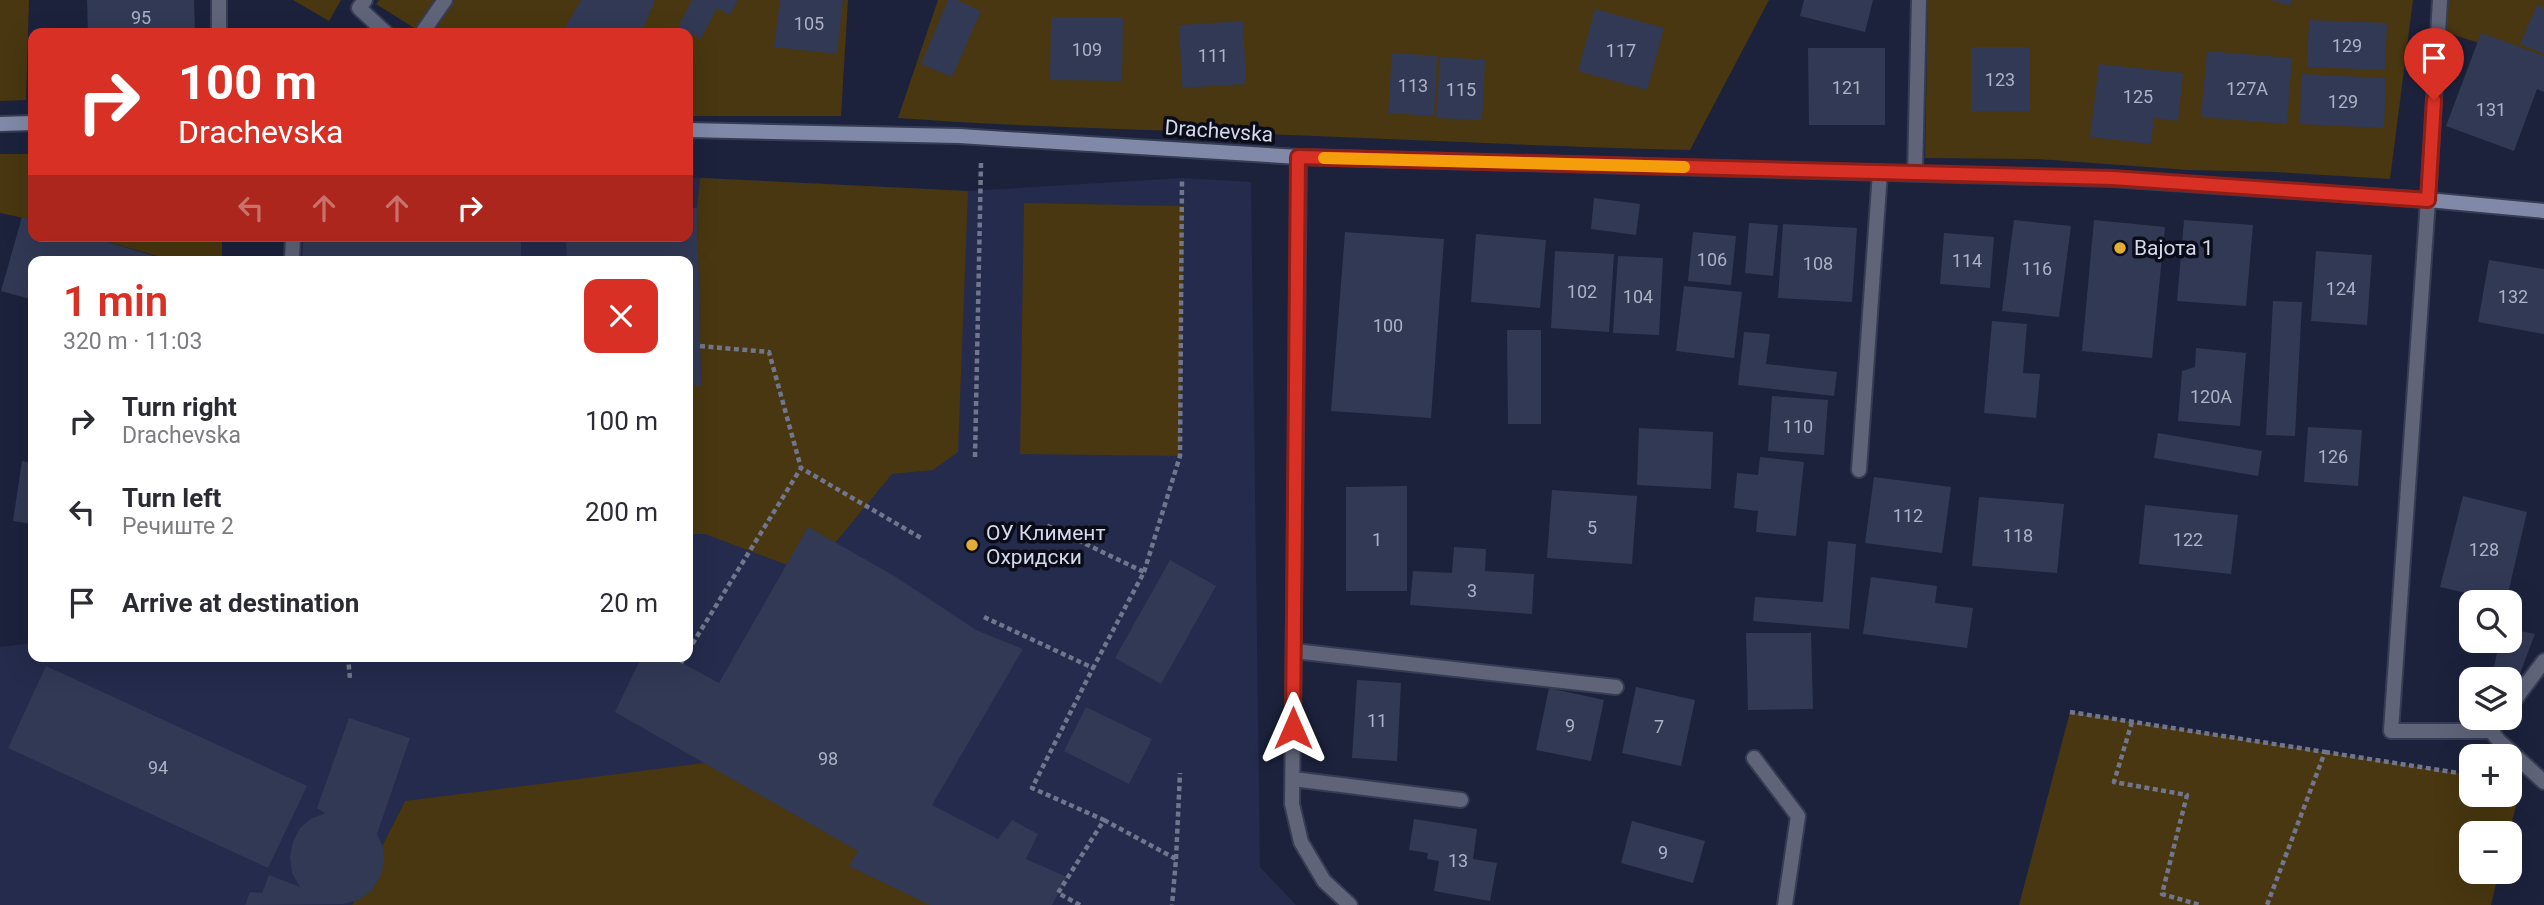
<!DOCTYPE html>
<html lang="en">
<head>
<meta charset="utf-8">
<style>
	body { margin:0; font-family:Roboto,sans-serif; background:#f7f7f7; color:#2b2b33; height:100vh; display:flex; flex-direction:column; font-size:26px; white-space:nowrap }
	* { box-sizing:border-box; margin:0 }
	p { font-size:23px; color:#7c7c81 }
	.icon { flex:none; width:38px; height:38px; fill:none; stroke:currentColor; stroke-width:2; stroke-linecap:round; stroke-linejoin:round }
	.map { position:relative; flex:1; overflow:hidden }
	.panel { position:absolute; left:28px; top:256px; width:665px; height:406px; display:flex; flex-direction:column; background:#fff; border-radius:14px; box-shadow:0 7px 28px #0002 }
	.panel>* { flex:none }
	.banner { position:absolute; left:28px; top:28px; width:665px; height:214px; border-radius:14px; box-shadow:0 7px 28px #0002; background:#d93025; color:#fff; overflow:hidden }
	.buttons { position:absolute; left:2459px; top:590px; display:grid; gap:14px }
	.buttons a { display:grid; place-items:center; width:63px; height:63px; border-radius:14px; background:#fff; box-shadow:0 7px 28px #0002; font-size:35px }
	.pin { position:absolute; display:grid; place-items:center; width:60px; height:60px; color:#fff; margin:-72px -30px; border-radius:50% 50% 50% 0; rotate:-45deg; box-shadow:0 0 7px #0007 }
	.pin .icon { rotate:45deg }
	.me { position:absolute; width:77px; margin:-38px; rotate:0deg; stroke-linejoin:round; filter:drop-shadow(0 0 5px #0008) }
	.turn { display:flex; align-items:center; gap:24px; height:147px; padding:0 35px; font-size:32px }
	.turn .icon { width:91px; height:91px; stroke-width:2.5 }
	.turn b { display:block; font-size:49px; line-height:60px }
	.lanes { display:flex; align-items:center; height:66px; padding:0 35px; background:#0003; justify-content:center; gap:35px; direction:ltr }
	.lanes .off { opacity:.35 }
	.round { display:grid; place-items:center; flex:none; width:74px; height:74px; border-radius:14px; background:#f7f7f7 }
	.headline { display:flex; align-items:center; justify-content:space-between; height:119px; padding:0 35px }
	h1 { font-size:42px; font-weight:600; line-height:52px; color:#d93025 }
	ul { padding:0; list-style:none }
	li { display:flex; align-items:center; gap:21px; height:91px; padding:0 35px }
	li div { flex:1 }
	li b { display:block; font-size:26px }
	li em { font-style:normal }
	.map>svg:first-child { display:block }
	.built { fill:#242b4c }
	.green { fill:#483710 }
	.building { fill:#323955 }
	.lines { fill:none; stroke-linecap:round; stroke-linejoin:round }
	.lane-casing { stroke:#363c54; stroke-width:18 }
	.street-casing { stroke:#363c54; stroke-width:18 }
	.secondary-casing { stroke:#363c54; stroke-width:18 }
	.path { stroke:#71768c; stroke-width:4.5; stroke-dasharray:5 3.5; stroke-linecap:butt }
	.lane { stroke:#5f6479; stroke-width:14 }
	.street { stroke:#5f6479; stroke-width:14 }
	.secondary { stroke:#8189a9; stroke-width:14 }
	.route-casing { stroke:#8d1f18; stroke-width:18 }
	.route { stroke:#d93025; stroke-width:12 }
	.slow { stroke:#f59e0b; stroke-width:12 }
	.poi-dot { fill:#e3ae35; stroke:#0a0c18; stroke-width:2.5 }
	.labels { text-anchor:middle; dominant-baseline:central; stroke-width:7; stroke-linejoin:round; paint-order:stroke }
	.number-label { font-size:18px; fill:#acb1c6 }
	.street-label { font-size:21px; fill:#d4d9eb; stroke:#0a0c18 }
	.poi-label { font-size:21px; fill:#d4d9eb; stroke:#0a0c18; text-anchor:start }
</style>
</head>
<body>
<div class="map">
<svg width="2544" height="905" viewBox="0 0 2544 905">
	<rect width="100%" height="100%" fill="#1c223c"/>
	<!-- built -->
	<path class="built" d="M688,177L968,191L1182,178L1251,182L1260,867L1296,905H990L405,801L352,905H0V647L33,643V656H688V261H518L516,236H688Z"/>
	<!-- green -->
	<path class="green" d="M0,0H29L26,100L0,101Z
		M293,0H341L329,21Z
		M379,0H848L841,116H688V33H422L376,4Z
		M938,0H1769L1690,150C1548,147 1405,139 1262,134C1141,129 1019,127 898,118Z
		M1928,0H2413L2390,179L2274,172L2188,170L2038,159L1925,158Z
		M2448,0H2544V63L2441,31Z
		M0,154H33V220L0,213Z
		M700,178L968,191L958,452L933,470L892,474L835,543L808,528L787,565L705,534H688V386L701,385L697,208Z
		M1024,203L1184,206L1180,456L1020,454Z
		M88,236H222V261H174Z
		M2070,712L2471,775V794H2510V781L2522,783L2509,833H2471V872H2499L2491,905H2019Z
		M782,753L990,905H352L405,801Z"/>
	<!-- building -->
	<path class="building" d="M87,0H194L195,33H88Z
		M581,0H653L655,1L641,33H562Z
		M692,0H738L730,15L717,8L701,39L678,27Z
		M780,0H843L837,54L774,47Z
		M948,0H957L981,11L952,77L921,64Z
		M1804,0H1873L1865,32L1800,16Z
		M2271,0H2292L2290,6Z
		M2537,5L2544,8V54L2520,44Z
		M1595,9L1664,28L1647,90L1578,71Z
		M1051,17H1123L1122,81L1050,80Z
		M2309,20L2387,23L2385,70L2307,67Z
		M1243,21L1246,84L1182,88L1179,25Z
		M2481,33L2544,56V92L2537,89L2514,151L2446,126Z
		M1971,47H2029L2030,111H1971Z
		M1808,48H1885V125H1809Z
		M2207,51L2292,58L2287,124L2201,117Z
		M1392,53L1437,56L1434,116L1388,113Z
		M1440,57L1485,60L1482,120L1436,118Z
		M2099,64L2183,73L2178,121L2154,118L2151,144L2090,137Z
		M2301,74L2386,78L2384,128L2300,124Z
		M1594,198L1640,204L1636,235L1591,229Z
		M688,208H697L701,386H688V261H567L566,236H688Z
		M22,217L33,220V236H88L171,261H33V300L1,291Z
		M2014,220L2071,226L2059,317L2002,311Z
		M2094,220L2165,227L2152,358L2082,351Z
		M2184,220L2253,225L2246,306L2177,301Z
		M1749,223L1778,225L1773,276L1745,273Z
		M1783,224L1857,228L1852,302L1778,298Z
		M1345,232L1444,239L1431,418L1331,411Z
		M1693,232L1736,236L1731,285L1688,281Z
		M1944,233L1994,237L1990,288L1940,284Z
		M1476,234L1546,240L1540,308L1471,302Z
		M360,236H521V261H302L303,238L360,240Z
		M1555,251L1614,254L1609,332L1551,328Z
		M2316,251L2372,255L2367,325L2311,321Z
		M1618,256L1663,258L1659,335L1613,333Z
		M2489,260L2544,269V334L2478,322Z
		M1684,286L1742,292L1734,358L1676,351Z
		M2273,301L2302,302L2295,436L2266,435Z
		M1992,321L2027,324L2023,373L2040,374L2036,418L1984,413Z
		M1507,330H1541V424H1508Z
		M1744,332L1770,334L1766,364L1837,372L1834,396L1738,385Z
		M2196,348L2246,353L2240,426L2178,421L2182,371L2195,367Z
		M1772,396L1828,400L1824,455L1768,451Z
		M2308,427L2362,430L2358,486L2304,482Z
		M1639,428L1713,432L1711,489L1637,485Z
		M2158,433L2262,451L2258,476L2154,458Z
		M1760,457L1804,462L1796,536L1756,532L1758,511L1734,508L1737,473L1758,475Z
		M22,461L33,463V524L13,521Z
		M1874,477L1951,487L1942,553L1865,543Z
		M1407,486V591H1346V487Z
		M1552,490L1637,496L1632,564L1547,558Z
		M2463,496L2527,512L2506,602L2440,587Z
		M1979,497L2064,504L2057,573L1972,566Z
		M2145,505L2238,515L2231,574L2139,564Z
		M808,527L896,577L976,630L1023,649L932,805L998,839L1012,820L1038,834L1026,859L1067,877L1052,905H930L849,866L858,851L615,712L642,656H669L719,683Z
		M1828,541L1856,544L1849,629L1753,621L1755,597L1823,602Z
		M1454,547L1486,549L1485,571L1534,574L1532,614L1410,605L1413,571L1452,573Z
		M1170,560L1216,586L1161,684L1115,658Z
		M1871,577L1937,586L1935,603L1973,608L1967,648L1863,634Z
		M2510,629L2535,634L2514,689L2510,692V679H2491L2500,640H2510Z
		M1746,633H1811L1813,709L1748,710Z
		M46,666L307,786L268,868L8,748Z
		M1357,680L1401,683L1397,761L1352,758Z
		M1636,687L1695,700L1681,766L1622,753Z
		M1549,688L1604,700L1591,761L1536,750Z
		M1086,707L1152,739L1129,784L1064,751Z
		M349,718L410,738L377,834L383,847L384,862L380,877L372,890L359,900L343,904L245,905L250,892L262,893L269,875L300,887L292,873L290,857L293,842L300,828L311,819L325,813L317,808Z
		M1414,819L1477,829L1473,859L1497,863L1490,901L1434,891L1439,861L1427,859L1428,853L1409,850Z
		M1632,821L1705,841L1693,883L1621,863Z"/>
	<g class="lines">
		<!-- lane casing -->
		<g class="lane-casing">
			<path id="lane" d="M365,0L359,8L386,33
				M422,33L445,0
				M1915,173L1919,0
				M2428,200L2391,731H2491
				M292,261L293,236
				M1859,470L1880,172
				M1294,651L1616,687
				M2510,706L2544,661
				M2491,731L2499,741L2544,782
				M2491,731L2501,718
				M1754,758L1798,816L1785,905
				M1293,779L1461,800"/>
		</g>
		<!-- street casing -->
		<g class="street-casing">
			<path id="street" d="M219,0V33
				M1299,157L1292,804L1301,842L1324,881L1350,905
				M2428,200L2440,0"/>
		</g>
		<!-- secondary casing -->
		<g class="secondary-casing">
			<path id="secondary" d="M0,124L33,123
				M688,130L959,136L1299,157L2112,179L2428,200L2544,211"/>
		</g>
		<!-- path -->
		<path class="path" d="M700,346L769,352L801,468
			M975,457L981,163
			M1144,572L1180,456L1182,178
			M984,617L1093,668L1144,572L1046,525
			M688,651L801,468L921,538
			M348,656L350,679
			M681,663L685,656
			M2070,712L2325,752L2267,905
			M2132,722L2114,782L2187,795L2162,894L2200,905
			M2325,752L2471,775
			M1104,820L1176,859L1172,905
			M1176,859L1180,773
			M1080,905L1058,893L1104,820L1032,788L1093,668"/>
		<!-- lane -->
		<use href="#lane" class="lane"/>
		<!-- street -->
		<use href="#street" class="street"/>
		<!-- secondary -->
		<use href="#secondary" class="secondary"/>
	</g>
	<g class="lines">
		<!-- route casing -->
		<g class="route-casing">
			<path id="route" d="M1293,728L1298,157L2112,178L2428,200L2434,100"/>
		</g>
		<!-- route -->
		<use href="#route" class="route"/>
		<!-- slow -->
		<path class="slow" d="M1324,158L1684,167"/>
	</g>
	<!-- markers -->
	<g class="poi-dot">
		<circle cx="2120" cy="248" r="7"/>
		<circle cx="972" cy="545" r="7"/>
	</g>
	<g class="labels">
		<!-- number labels -->
		<g class="number-label">
			<text x="141" y="17">95</text>
			<text x="809" y="23">105</text>
			<text x="2347" y="45">129</text>
			<text x="1087" y="49">109</text>
			<text x="1621" y="50">117</text>
			<text x="1213" y="55">111</text>
			<text x="2000" y="79">123</text>
			<text x="1413" y="85">113</text>
			<text x="1847" y="87">121</text>
			<text x="2247" y="88">127А</text>
			<text x="1461" y="89">115</text>
			<text x="2138" y="96">125</text>
			<text x="2343" y="101">129</text>
			<text x="2491" y="109">131</text>
			<text x="1712" y="259">106</text>
			<text x="1967" y="260">114</text>
			<text x="1818" y="263">108</text>
			<text x="2037" y="268">116</text>
			<text x="2341" y="288">124</text>
			<text x="1582" y="291">102</text>
			<text x="1638" y="296">104</text>
			<text x="2513" y="296">132</text>
			<text x="1388" y="325">100</text>
			<text x="2211" y="396">120А</text>
			<text x="1798" y="426">110</text>
			<text x="2333" y="456">126</text>
			<text x="1908" y="515">112</text>
			<text x="1592" y="527">5</text>
			<text x="2018" y="535">118</text>
			<text x="1377" y="539">1</text>
			<text x="2188" y="539">122</text>
			<text x="2484" y="549">128</text>
			<text x="1472" y="590">3</text>
			<text x="1377" y="720">11</text>
			<text x="1570" y="725">9</text>
			<text x="1659" y="726">7</text>
			<text x="828" y="758">98</text>
			<text x="158" y="767">94</text>
			<text x="1663" y="852">9</text>
			<text x="1458" y="860">13</text>
		</g>
		<!-- street labels -->
		<g class="street-label">
			<text transform="translate(1219 131) rotate(4)">Drachevska</text>
		</g>
		<!-- poi labels -->
		<g class="poi-label">
			<text x="2134" y="248">Вајота 1</text>
			<text x="986" y="533">ОУ Климент<tspan x="986" dy="24">Охридски</tspan></text>
		</g>
	</g>
</svg>
<div class="buttons">
<a><svg class="icon" aria-label="search" viewBox="0 0 24 24"><circle cx="10" cy="10" r="6"/><path d="M15 15l6 6"/></svg></a>
<a><svg class="icon" aria-label="layers" viewBox="0 0 24 24"><path d="M12 4l9 5-9 5-9-5zM3 14l9 5 9-5"/></svg></a>
<a>+</a>
<a>−</a>
</div>
<div class="pin" style="left:2434px;top:100px;background:#d93025"><svg class="icon" aria-label="arrive" viewBox="0 0 24 24"><path d="M6 21V4h12l-3 4 3 4H6"/></svg></div>
<svg class="me" style="left:1293px;top:728px" viewBox="-20 -20 40 40"><path d="M0-17L14 15 0 8-14 15z" fill="#d93025" stroke="#fff" stroke-width="4"/></svg>
<div class="banner">
<div class="turn"><svg class="icon" aria-label="right" viewBox="0 0 24 24"><path d="M7 20v-9h11M14 6l5 5-5 5"/></svg><div><b>100 m</b>Drachevska</div></div>
<div class="lanes"><svg class="icon off" aria-label="left" viewBox="0 0 24 24"><path d="M17 20v-9H6M10 6l-5 5 5 5"/></svg><svg class="icon off" aria-label="ahead" viewBox="0 0 24 24"><path d="M12 20V5M6 11l6-6 6 6"/></svg><svg class="icon off" aria-label="ahead" viewBox="0 0 24 24"><path d="M12 20V5M6 11l6-6 6 6"/></svg><svg class="icon" aria-label="right" viewBox="0 0 24 24"><path d="M7 20v-9h11M14 6l5 5-5 5"/></svg></div>
</div>
<section class="panel">
<div class="headline"><div><h1>1 min</h1><p>320 m · 11:03</p></div><a class="round" style="background:#d93025;color:#fff"><svg class="icon" aria-label="close" viewBox="0 0 24 24"><path d="M6 6l12 12M18 6L6 18"/></svg></a></div>
<ul>
<li><svg class="icon" aria-label="right" viewBox="0 0 24 24"><path d="M7 20v-9h11M14 6l5 5-5 5"/></svg><div><b>Turn right</b><p>Drachevska</p></div><em>100 m</em></li>
<li><svg class="icon" aria-label="left" viewBox="0 0 24 24"><path d="M17 20v-9H6M10 6l-5 5 5 5"/></svg><div><b>Turn left</b><p>Речиште 2</p></div><em>200 m</em></li>
<li><svg class="icon" aria-label="arrive" viewBox="0 0 24 24"><path d="M6 21V4h12l-3 4 3 4H6"/></svg><div><b>Arrive at destination</b></div><em>20 m</em></li>
</ul>
</section>
</div>
</body>
</html>
